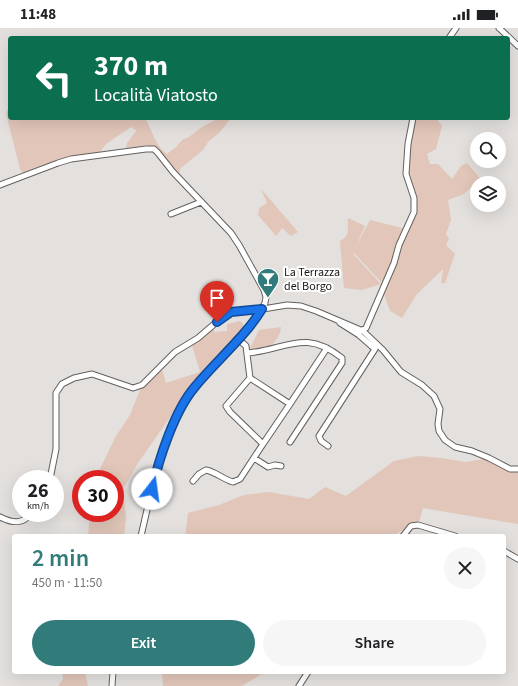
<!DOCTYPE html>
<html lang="en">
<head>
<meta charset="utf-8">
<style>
	body { margin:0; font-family:"Source Sans 3",sans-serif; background:#f6f6f6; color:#202124; height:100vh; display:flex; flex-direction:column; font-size:15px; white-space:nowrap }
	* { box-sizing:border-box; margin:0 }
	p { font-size:13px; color:#757577 }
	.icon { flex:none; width:22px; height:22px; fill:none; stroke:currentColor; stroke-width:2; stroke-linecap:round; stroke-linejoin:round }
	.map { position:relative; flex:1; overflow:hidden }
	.panel { position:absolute; left:12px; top:506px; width:494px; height:140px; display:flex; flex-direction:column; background:#fff; border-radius:4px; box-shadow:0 4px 16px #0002 }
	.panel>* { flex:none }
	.banner { position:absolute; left:8px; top:8px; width:502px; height:84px; border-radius:4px; box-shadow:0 4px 16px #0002; background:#0b6e4f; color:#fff; overflow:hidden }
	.fabs { position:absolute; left:470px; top:104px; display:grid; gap:8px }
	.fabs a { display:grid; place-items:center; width:36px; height:36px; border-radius:50%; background:#fff; box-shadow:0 4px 16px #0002; font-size:20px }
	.speed { position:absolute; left:12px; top:442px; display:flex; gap:8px; font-size:20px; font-weight:700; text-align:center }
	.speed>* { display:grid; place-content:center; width:52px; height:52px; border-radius:50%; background:#fff; box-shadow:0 4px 16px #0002; line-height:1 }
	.speed small { font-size:10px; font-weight:400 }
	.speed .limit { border:6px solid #d22; background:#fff; color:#111 }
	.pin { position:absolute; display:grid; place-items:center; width:34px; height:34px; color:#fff; margin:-41px -17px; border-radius:50% 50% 50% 0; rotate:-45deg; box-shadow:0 0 4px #0007 }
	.pin .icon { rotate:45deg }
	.me { position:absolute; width:44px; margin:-22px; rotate:15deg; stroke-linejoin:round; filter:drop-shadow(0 0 3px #0008) }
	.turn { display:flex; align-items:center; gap:14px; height:84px; padding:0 20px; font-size:18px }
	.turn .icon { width:52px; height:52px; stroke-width:2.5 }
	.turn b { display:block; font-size:28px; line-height:34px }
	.round { display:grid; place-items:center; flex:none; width:42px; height:42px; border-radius:21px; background:#f6f6f6 }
	.head { display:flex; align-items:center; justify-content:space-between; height:68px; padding:0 20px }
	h1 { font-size:24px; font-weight:600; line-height:30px; color:#327b7b }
	.primary-button { display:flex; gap:8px; margin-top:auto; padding:8px 20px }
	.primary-button a { flex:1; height:46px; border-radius:24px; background:#327b7b; color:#fff; font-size:16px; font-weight:600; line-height:46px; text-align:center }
	.primary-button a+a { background:#f6f6f6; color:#202124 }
	.status { display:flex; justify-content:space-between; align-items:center; height:28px; padding:0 20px; background:#fff; direction:ltr }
	.status svg { height:11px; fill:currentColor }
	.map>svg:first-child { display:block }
	.green { fill:#e1c6b9 }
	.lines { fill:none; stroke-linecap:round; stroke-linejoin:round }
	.minor-casing { stroke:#63615f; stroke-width:7 }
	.minor { stroke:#fff; stroke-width:5 }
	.route-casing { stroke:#114b97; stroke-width:10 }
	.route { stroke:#1a73e8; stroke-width:7 }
	.labels { text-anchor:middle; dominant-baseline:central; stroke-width:4; stroke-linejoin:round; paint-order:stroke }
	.poi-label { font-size:12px; fill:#181716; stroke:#fff; text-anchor:start }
</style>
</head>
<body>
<div class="status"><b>11:48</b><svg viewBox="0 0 49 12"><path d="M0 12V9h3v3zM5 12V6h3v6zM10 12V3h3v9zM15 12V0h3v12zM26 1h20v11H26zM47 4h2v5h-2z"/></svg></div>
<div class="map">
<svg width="518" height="658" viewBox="0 0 518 658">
	<rect width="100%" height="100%" fill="#e3e0de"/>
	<!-- green -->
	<path class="green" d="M10,81V90H145C152,101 155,118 167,126L176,119L183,111L189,109L202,99L219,90H231L220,104L208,114L203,122L182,139L180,141L179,147L156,122L147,117L126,121L127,115L136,103V102L131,99L106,116L98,127L71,131L25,148L20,141L6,86L7,82Z
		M413,90H436L442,98L436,121L427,126L430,136H438L452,151L461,138L467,135L479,149L489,155L475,156L464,166L448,172L451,192L446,206L449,211L446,217L455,226L445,255H441L443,241L417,266L402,290L390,283L383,263V256L354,225L353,226L381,256L362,262L344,260L340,213C351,206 347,202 348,190L365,198L355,221L370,192L406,201L415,180L406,146Z
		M261,161L298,204L291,208L282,200L276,208L258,187L259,180L267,175Z
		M240,293L246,299L187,365L138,435L123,461L126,491L124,508H88L90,485H115V451H95L116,408L130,387L142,357L160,340L163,344L166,355L200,344L191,314L214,298V304L227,303V296Z
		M281,299C280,314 264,326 250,320L259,302Z
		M418,428L441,430L466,434L489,430L510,441H518V496L423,480L418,497L406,500L393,508H185L188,485L219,477L244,467L269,464L309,471L325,459L346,468L394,433Z
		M62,644H85L88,658H58L63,651Z
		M162,644H265L242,658H163Z"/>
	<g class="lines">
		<!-- minor casing -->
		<g class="minor-casing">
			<path id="minor" d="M499,0L518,18
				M449,10L456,0
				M0,157L58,135L71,131L146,121H154L158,125L173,144L231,205L239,217L264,262L266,269L265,275L258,288L203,348L183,375L172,399L155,447L141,508
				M171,186L201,174
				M361,303L366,300L394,235L399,217L414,184V170L406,146L408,116L413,90
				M238,311L246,318L250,350L226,378L230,384L263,416L290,376L250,350
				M247,325C286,322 304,300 342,330V335L290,414
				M290,376L327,320
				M328,418L321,413L319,408L375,321L359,307L340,295
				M254,430L268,439L275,437L281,438
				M50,451L56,421V365L62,356L74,350L92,346L133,360L142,357L175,324L198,310L226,286L234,283L263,281L287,277L301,278L316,283L363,303L383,322L401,344L422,357L434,368L440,381L438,396L439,403L445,412L455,419L472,423L489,430L510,441H518
				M193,453L199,446L206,442C216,444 223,451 233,454L240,451L263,416
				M0,489C12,495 23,497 31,485
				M403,508L411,498L418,497L455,508
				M504,523L518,531
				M112,658L113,644
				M299,658L308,644"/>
		</g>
		<!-- minor -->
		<use href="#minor" class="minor"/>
	</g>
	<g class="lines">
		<!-- route casing -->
		<g class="route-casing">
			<path id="route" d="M152,461C159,431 174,384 194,360C215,334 245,309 262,281L231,284L217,294"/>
		</g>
		<!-- route -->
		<use href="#route" class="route"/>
	</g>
	<!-- icons -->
	<defs>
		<g id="bar-pin" transform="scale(1.15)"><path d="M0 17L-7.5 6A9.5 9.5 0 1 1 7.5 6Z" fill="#327b7b" stroke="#fff"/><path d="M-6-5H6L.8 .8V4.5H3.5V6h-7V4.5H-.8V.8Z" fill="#fff"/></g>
	</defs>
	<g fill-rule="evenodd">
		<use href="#bar-pin" x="268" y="251"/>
	</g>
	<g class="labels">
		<!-- poi labels -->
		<g class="poi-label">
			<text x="284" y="244">La Terrazza<tspan x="284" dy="14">del Borgo</tspan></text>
		</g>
	</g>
</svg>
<div class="fabs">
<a><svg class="icon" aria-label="search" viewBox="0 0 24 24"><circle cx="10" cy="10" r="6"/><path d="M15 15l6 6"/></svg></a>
<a><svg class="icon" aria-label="layers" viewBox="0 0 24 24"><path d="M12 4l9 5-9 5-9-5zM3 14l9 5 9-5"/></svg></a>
</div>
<div class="speed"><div>26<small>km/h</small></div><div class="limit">30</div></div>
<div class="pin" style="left:217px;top:294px;background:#d93025"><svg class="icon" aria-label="arrive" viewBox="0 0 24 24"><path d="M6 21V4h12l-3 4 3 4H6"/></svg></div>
<svg class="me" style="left:152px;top:461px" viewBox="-20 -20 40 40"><circle r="19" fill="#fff"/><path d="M0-13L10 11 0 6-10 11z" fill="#1a73e8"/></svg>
<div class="banner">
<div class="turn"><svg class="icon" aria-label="left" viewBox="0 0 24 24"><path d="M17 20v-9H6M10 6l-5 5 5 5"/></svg><div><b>370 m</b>Località Viatosto</div></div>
</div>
<section class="panel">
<div class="head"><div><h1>2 min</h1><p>450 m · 11:50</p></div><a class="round"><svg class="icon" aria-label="close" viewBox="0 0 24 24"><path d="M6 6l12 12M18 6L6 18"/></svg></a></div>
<div class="primary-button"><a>Exit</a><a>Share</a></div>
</section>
</div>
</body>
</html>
